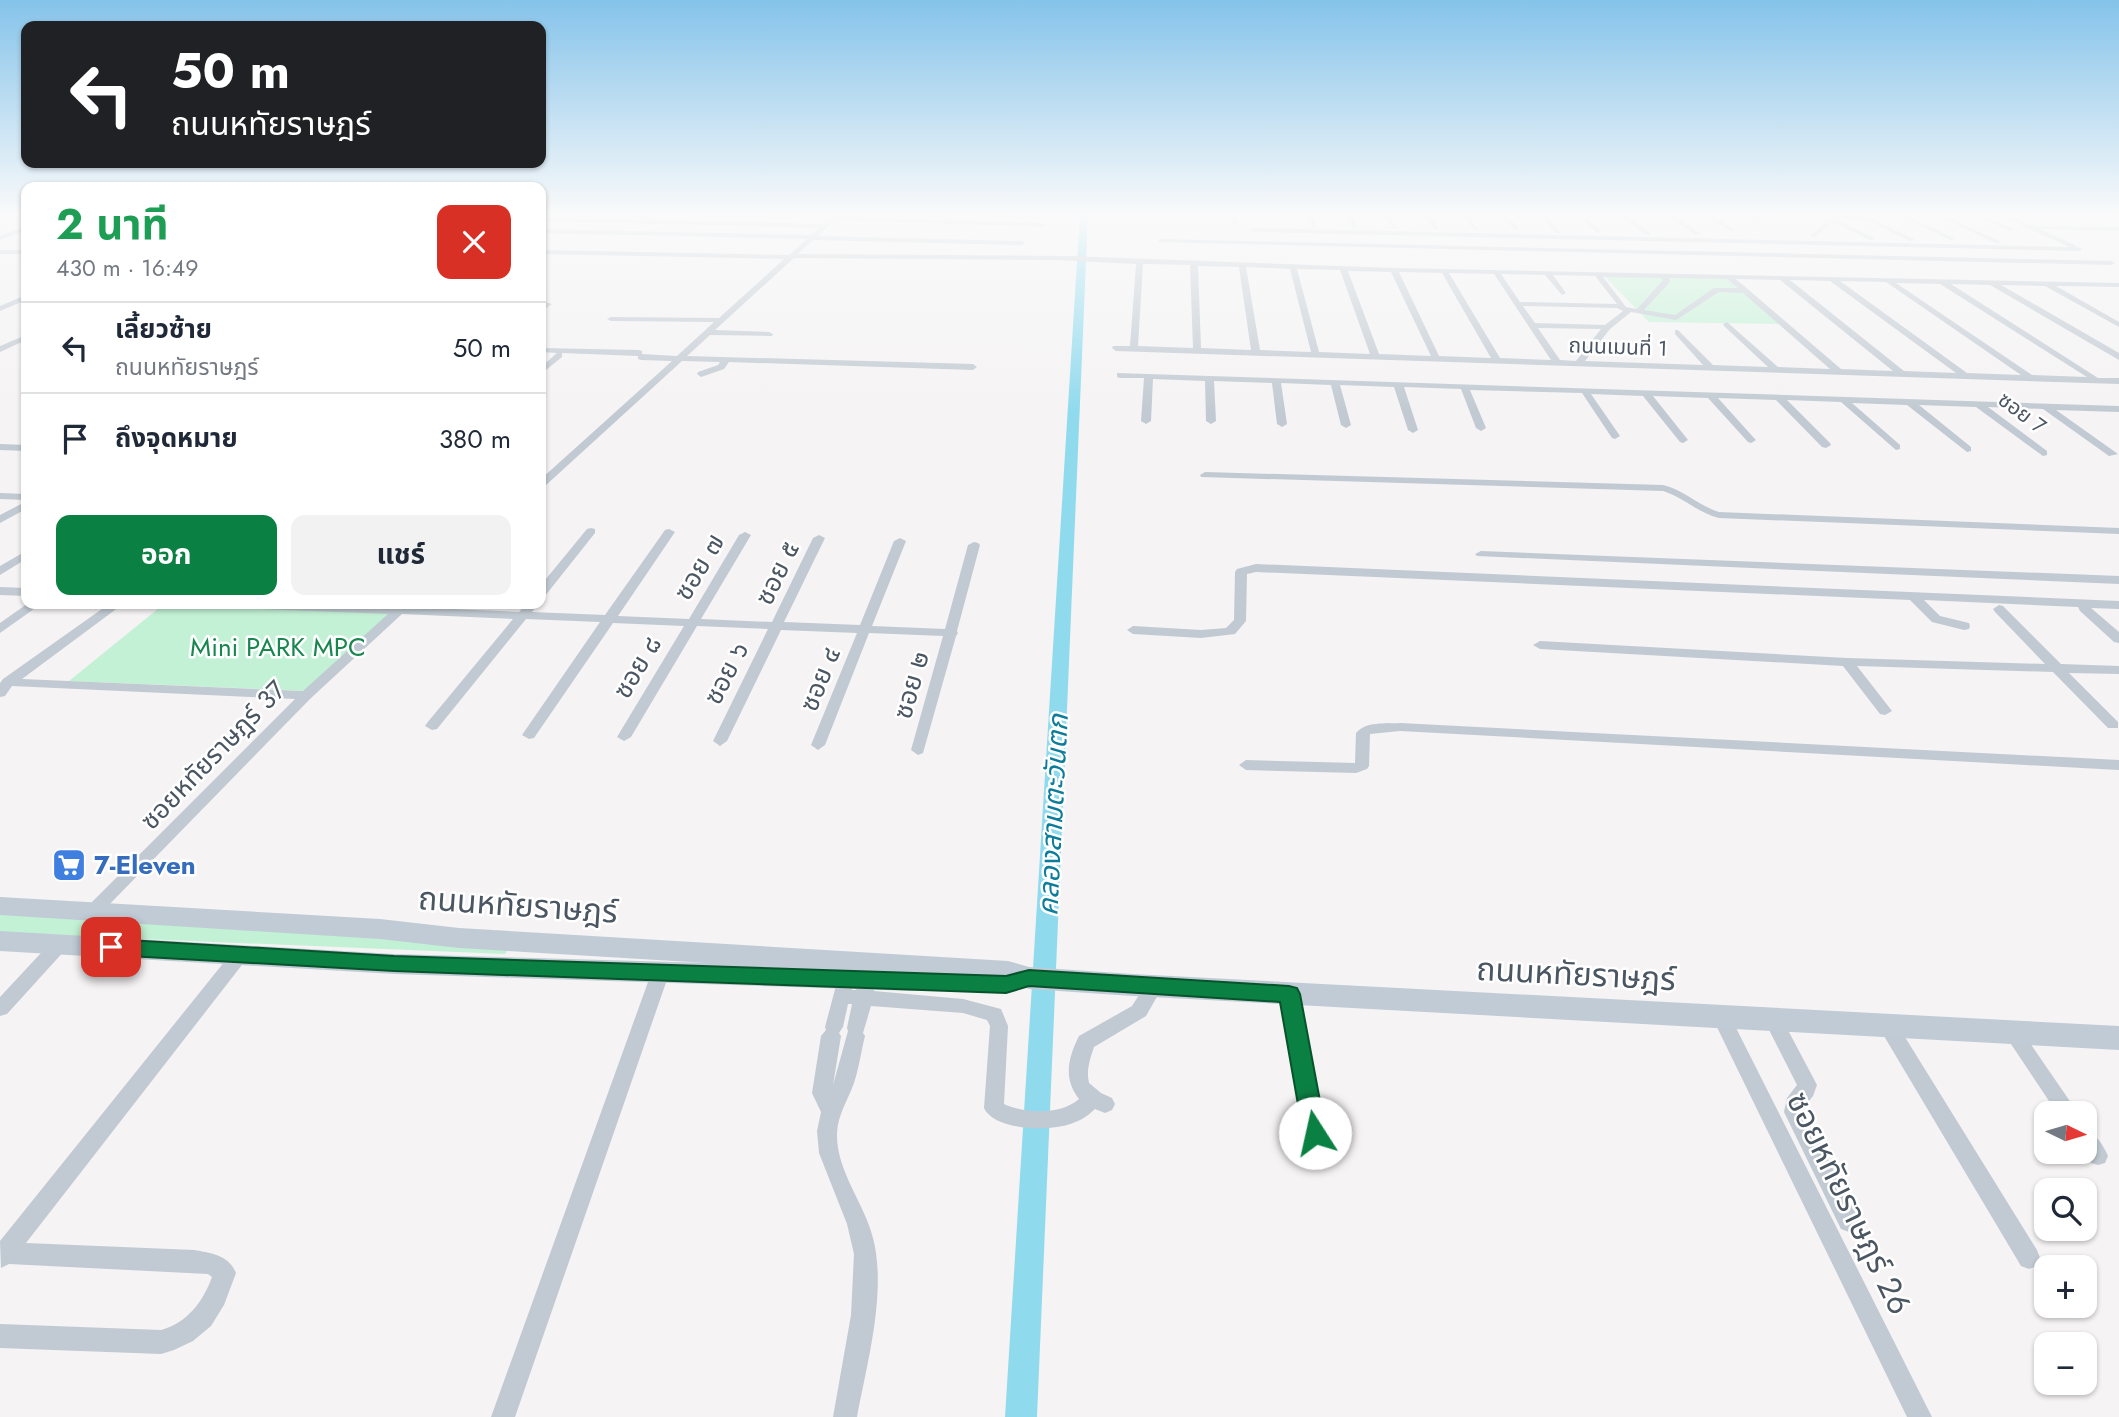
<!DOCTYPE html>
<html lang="th">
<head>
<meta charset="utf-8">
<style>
	body { margin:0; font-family:Jost,"Noto Sans Thai",sans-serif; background:#f2f2f3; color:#1f2937; height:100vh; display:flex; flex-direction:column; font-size:26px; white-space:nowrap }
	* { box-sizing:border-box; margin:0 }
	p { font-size:23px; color:#747a83 }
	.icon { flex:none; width:38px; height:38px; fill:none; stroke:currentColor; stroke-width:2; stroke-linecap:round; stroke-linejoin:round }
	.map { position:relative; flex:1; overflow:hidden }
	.panel { position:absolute; left:21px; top:182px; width:525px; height:427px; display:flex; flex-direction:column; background:#fff; border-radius:14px; box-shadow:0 2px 5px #0004 }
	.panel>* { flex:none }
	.guide { position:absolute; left:21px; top:21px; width:525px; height:147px; border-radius:14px; box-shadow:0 2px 5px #0004; background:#202124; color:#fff; overflow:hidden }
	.needle { width:46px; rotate:95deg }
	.controls { position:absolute; left:2034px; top:1101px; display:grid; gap:14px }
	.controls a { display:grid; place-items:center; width:63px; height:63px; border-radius:14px; background:#fff; box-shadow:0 2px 5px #0004; font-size:35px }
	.pin { position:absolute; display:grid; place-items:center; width:60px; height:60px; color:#fff; margin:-30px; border-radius:14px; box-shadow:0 4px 10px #0006 }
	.me { position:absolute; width:77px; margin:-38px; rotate:350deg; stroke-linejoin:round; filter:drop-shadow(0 0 5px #0008) }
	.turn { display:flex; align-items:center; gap:24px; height:147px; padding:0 35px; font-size:32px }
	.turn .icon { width:91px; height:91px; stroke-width:2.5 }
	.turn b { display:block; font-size:49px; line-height:60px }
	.round { display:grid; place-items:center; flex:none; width:74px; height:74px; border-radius:14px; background:#f2f2f3 }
	.headline { display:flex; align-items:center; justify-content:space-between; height:119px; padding:0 35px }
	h1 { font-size:42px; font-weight:700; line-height:52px; color:#1e9e55 }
	.cta { display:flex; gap:14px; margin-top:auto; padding:14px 35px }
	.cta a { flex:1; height:80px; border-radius:14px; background:#0b8043; color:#fff; font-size:28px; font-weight:700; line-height:80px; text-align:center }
	.cta a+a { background:#f2f2f3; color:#1f2937 }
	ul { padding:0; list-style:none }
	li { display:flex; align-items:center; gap:21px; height:91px; padding:0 35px; border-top:2px solid #e0e1e3 }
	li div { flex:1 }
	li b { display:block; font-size:26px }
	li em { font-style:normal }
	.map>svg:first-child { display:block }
	.green { fill:#c3f1d5 }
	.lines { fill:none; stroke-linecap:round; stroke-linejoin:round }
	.canal { fill:#90daee; fill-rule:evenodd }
	.minor { fill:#c1cad2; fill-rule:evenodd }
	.secondary { fill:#c1cbd6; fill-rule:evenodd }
	.route { fill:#0b8043; stroke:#07532c; stroke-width:2 }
	.labels { text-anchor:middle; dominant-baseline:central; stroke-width:5; stroke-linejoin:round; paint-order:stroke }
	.far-street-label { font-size:21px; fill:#4a5661; stroke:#fff }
	.street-label { font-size:26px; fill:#4a5661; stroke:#fff }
	.park-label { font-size:26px; fill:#17864f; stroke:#fff }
	.shop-label { font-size:26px; font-weight:bold; fill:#366cbe; stroke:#fff; text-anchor:start }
	.water-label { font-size:28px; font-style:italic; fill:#0c7c9b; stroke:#fff }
	.near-street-label { font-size:32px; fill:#4a5661; stroke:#fff }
</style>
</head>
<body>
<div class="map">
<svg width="2119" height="1417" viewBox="0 0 2119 1417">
	<rect width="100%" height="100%" fill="#f5f3f3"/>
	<!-- green -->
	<path class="green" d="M1602,274L1727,277L1784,324L1649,322Z
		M164,604H279L397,609L309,691L69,681Z
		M0,913L273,926L508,950L505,954L0,933Z"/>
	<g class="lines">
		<!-- canal -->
		<path class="canal" d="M1080,214H1088L1037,1417H1005Z"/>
		<!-- minor -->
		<path class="minor" d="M834,214H841L839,216L1044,223L1047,225L1044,227L835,220L818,236L1022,241L1025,243L1022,245L813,240L798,254L1069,256L1394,268L2119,283V287L2056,286L2119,322V327L2045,286L2001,285L2119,353V360L1990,285L1951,284L2098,378H2119V384L1116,351L1112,348L1113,346H1130L1136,264L1057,260L794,258L715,330L769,332L773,334L772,336L710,335L687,356L973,364L977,367L973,370L729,362L724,369L701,377L697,374L698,372L718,365L720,362L682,361L545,486L541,487V479L672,361L641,360L638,359V356L562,353V357L541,374V367L557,353L541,352V348L639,350L642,351V354L677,356L714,322L611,321L607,319L611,317L719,318L784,259L541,254V250L789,255L807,239L541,233V229L811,235L819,228L541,221V217L823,224ZM1143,264L1190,265L1193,348L1138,346ZM1198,266L1239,267L1251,350L1201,348ZM1246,267L1290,269L1311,352L1260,350ZM1297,269L1340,270L1370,354L1319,352ZM1348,271L1391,272L1431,356L1379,354ZM1399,272L1442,273L1491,358L1439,356ZM1449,273L1494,274L1551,360L1500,358ZM1501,274L1545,275L1562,295L1566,293L1553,275L1595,276L1617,304L1520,302ZM1603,277L1661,278L1663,280L1637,309L1626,307ZM1669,278L1727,279L1738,288H1714L1675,315L1644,310L1670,282ZM1736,279L1780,280L1893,371L1841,369ZM1790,280L1830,281L1956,373L1904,371ZM1840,281L1886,282L2021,375L1967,373ZM1896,283L1940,284L2087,377L2032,375ZM1719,292L1743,293L1830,369L1778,367L1727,322L1723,324L1724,326L1768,367L1713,365L1678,330H1675V334L1703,365L1585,361L1610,329L1631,312L1676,320ZM1523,306L1617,308L1623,311L1605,325L1535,323ZM1538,328L1601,329L1576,361L1560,360Z
			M1229,214H1235L1238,225H1234Z
			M1306,214H1312L1317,228H1313Z
			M1345,214H1351L1357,229H1353Z
			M1383,214H1389L1397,229H1393Z
			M1423,214H1429L1439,230H1435Z
			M1461,214H1467L1478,230H1474Z
			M1499,214H1506L1519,228V230H1515Z
			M1538,214H1545L1560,231V233H1556Z
			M1576,214H1583L1601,231V233H1597Z
			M1619,214H1626L1651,234L1646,235Z
			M1665,214H1672L1701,234L1696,235Z
			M1702,214H1709L1735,230L1730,231Z
			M1741,214H1767L1756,220Z
			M1834,214L1870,217L1915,240L1910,241L1867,220L1838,219L1875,239L1870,240L1833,222L1815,237H1811V235Z
			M1896,214H1904L1955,239L1950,240Z
			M1933,214H1941L2001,242L1996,243Z
			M1972,214H1980L2015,230L2010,231Z
			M1997,214H2005L2033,226L2119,227V231L2040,229L2075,245L2076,247L2082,248L2080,251L1254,232L1251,230L1254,228L2069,247Z
			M26,226V230L0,240V236Z
			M1160,239L2111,261L2115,263L2111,265L1158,242Z
			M0,250H26V254H0Z
			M26,295V300L0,311V306Z
			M545,302L552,304L541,312V306Z
			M26,335V340L0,352V346Z
			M1117,373L2119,406V412L2056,410L2118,454L2109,456L2043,409L1988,407L2047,451V455L2043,456L1976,407L1919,405L1971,447V451L1967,452L1907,405L1852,403L1900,445V449L1896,450L1841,402L1787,400L1830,443L1831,445L1826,448L1822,447L1776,400L1718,398L1754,438L1756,440L1751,443L1748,442L1708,398L1653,396L1688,440L1683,443L1680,442L1643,396L1591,394L1620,436L1615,439L1612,438L1582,393L1470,390L1486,428L1481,431L1476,428L1461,389L1404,387L1418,430L1413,433L1408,430L1394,387L1340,385L1351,425L1346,428L1341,425L1331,385L1281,383L1287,424L1282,427L1277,424L1272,383L1214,381L1216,421L1211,424L1206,421L1205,381L1153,379L1151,421L1146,424L1141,421L1144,378H1120L1117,377Z
			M0,444L26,445V451L0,450Z
			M1205,472L1663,485C1684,490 1699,506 1719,512L2119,528V534L1719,518C1698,513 1683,497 1663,491L1201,477L1200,475Z
			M0,493L26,494V500L0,499Z
			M23,503L26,504V509L0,523V515Z
			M591,528L595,529V533L545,596L541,597V585L587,529Z
			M669,529L675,532L618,616L689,619L739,535L745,532L751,535L701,619L772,622L813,538L819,535L825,538L784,622L860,625L894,541L900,538L906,541L872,626L945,629L968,545L974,542L978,543L980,545L957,631L958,633L956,636L923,753L918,755L911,750L943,636L869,633L825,745L818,750L811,745L857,633L781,630L727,741L720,746L713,741L768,629L697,626L631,737L624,741L617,737L684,626L613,623L534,738L529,739L522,735L600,622L526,619L437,729L432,730L425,726L427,723L513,619L402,614L311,698L100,914L94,916L88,914L85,910L88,906L295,699L12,686L5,696L0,697V683L3,679L109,604H123L22,679L303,691L388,614L238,608L232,604L396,607L405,604L409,607L519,612L526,604H538L532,612L605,615L665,530Z
			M26,551V559L0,575V566Z
			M1481,551L2119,576V584L1477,556L1475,554Z
			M1256,564L2119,601V609L2091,608L2119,632V643L2114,642L2080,611L2078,607L1924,600L1940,616L1969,623L1970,626L1969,629L1964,630L1932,622L1910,600L1256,572L1247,574L1246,621L1235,634L1201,638L1133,634L1127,630L1133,626L1201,630L1226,628L1234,620L1235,572L1237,569Z
			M0,587L26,588V596L0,595Z
			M27,604H41L0,633V623Z
			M1999,605L2003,606L2061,664L2119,666V674L2069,673L2118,722V728H2108L2053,672L1857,666L1892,711L1885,715L1880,714L1843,666L1540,649L1533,645L1540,641L1847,658L2045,664L1995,612L1993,609Z
			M1400,723L2119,760V770L1400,731L1370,734L1369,766L1367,769L1356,773L1246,770L1239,765L1246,760L1355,763L1356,733C1366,721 1385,724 1400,723Z
			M60,937L66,939L69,944L66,949L7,1014L0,1016V997L54,939Z
			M239,949L245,951L248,956L245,961L26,1243L194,1250C211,1253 229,1255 236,1273L224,1305L211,1326L193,1341L174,1350L161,1354L0,1348V1324L161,1330C187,1323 203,1302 212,1277L208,1274L9,1264L1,1268L0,1241L233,951Z
			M661,964L667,966L670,971L515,1417H491L652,971L655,966Z
			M1154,979L1160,981L1163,986L1146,1016L1094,1047C1090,1059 1086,1070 1089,1083L1101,1093L1112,1098L1115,1104L1112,1110L1105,1113L1095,1109C1087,1117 1078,1122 1067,1125C1046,1131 994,1130 984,1108L990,1026L987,1020L963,1013L871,1006L863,1033L865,1036C861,1052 859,1068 854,1083C848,1100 838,1114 837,1133C836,1171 864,1202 873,1238C887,1292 867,1363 857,1417H833L851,1315L854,1254L847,1224L819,1153L817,1131L821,1112L812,1093L821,1036L826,1030L825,1027L837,982L843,980L849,982L852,990H856L859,985L865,983L871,985L874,991L963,999L1001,1009L1008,1026L1004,1104C1025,1114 1061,1115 1079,1099C1063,1079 1068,1058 1079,1036L1132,1006L1148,981ZM848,1004H852L847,1028L848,1031L833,1085L841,1036L839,1033L843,1027Z
			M1289,987L1296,989L1298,994L1329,1157L1326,1164L1319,1166L1312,1164L1309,1157L1280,994L1282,989Z
			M1721,1009L1728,1012L1932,1417H1907L1712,1017L1714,1012Z
			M1773,1012L1780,1015L1817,1085L1813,1096L1804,1107V1112L1860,1222L1857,1229L1849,1232L1841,1229L1784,1112L1787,1098L1797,1085L1764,1020L1766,1015Z
			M1888,1018L1895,1021L2037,1250L2040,1258L2037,1266L2029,1269L2021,1266L1881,1031L1879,1026L1881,1021Z
			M2012,1024L2019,1027L2078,1113H2057L2003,1032L2005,1027Z
			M2084,1128C2095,1132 2103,1145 2108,1156L2105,1163L2098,1165L2091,1163L2083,1152Z"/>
		<!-- secondary -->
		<path class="secondary" d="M0,897L380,919L459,928L1008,961L1029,967L1133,974L2119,1026V1050L1133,996L1029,989L1007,981L926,976L928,980L924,988L914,991L394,974L0,951V931L394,954L707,963L459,948L380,939L0,915Z"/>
	</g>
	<!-- sky -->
	<linearGradient id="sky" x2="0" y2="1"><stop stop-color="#85c3ea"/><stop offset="0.52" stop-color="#fafafa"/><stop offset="1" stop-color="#fafafa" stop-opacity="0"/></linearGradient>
	<rect width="2119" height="412" fill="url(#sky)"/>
	<!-- route -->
	<path class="route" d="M111,939L394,956L1006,976L1029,970L1289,986L1297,988L1300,994L1326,1133L1323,1141L1315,1144L1307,1141L1303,1133L1280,1002L1029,986L1006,993L394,971L111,955L104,953L101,947L104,942Z"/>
	<!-- icons -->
	<defs>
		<g id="supermarket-square" transform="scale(1.75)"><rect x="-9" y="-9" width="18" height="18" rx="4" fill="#3f7fe0" stroke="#fff"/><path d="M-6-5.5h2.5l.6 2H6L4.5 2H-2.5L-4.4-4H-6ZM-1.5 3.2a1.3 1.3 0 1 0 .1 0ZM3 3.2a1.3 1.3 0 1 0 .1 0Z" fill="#fff"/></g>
	</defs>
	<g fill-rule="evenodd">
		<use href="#supermarket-square" x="69" y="865"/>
	</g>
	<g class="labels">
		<!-- far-street labels -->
		<g class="far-street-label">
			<text transform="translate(1618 347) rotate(2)">ถนนเมนที่ 1</text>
			<text transform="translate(2022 413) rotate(37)">ซอย 7</text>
		</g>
		<!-- street labels -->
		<g class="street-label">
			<text transform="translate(699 567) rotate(-59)">ซอย ๗</text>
			<text transform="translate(777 573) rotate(-64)">ซอย ๕</text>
			<text transform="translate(637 667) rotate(-59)">ซอย ๘</text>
			<text transform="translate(726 673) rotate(-63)">ซอย ๖</text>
			<text transform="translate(820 679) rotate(-68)">ซอย ๔</text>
			<text transform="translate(911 685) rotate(-74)">ซอย ๒</text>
			<text transform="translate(213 755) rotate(-46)">ซอยหทัยราษฎร์ 37</text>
		</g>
		<!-- park labels -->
		<g class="park-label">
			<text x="278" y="647">Mini PARK MPC</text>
		</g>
		<!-- shop labels -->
		<g class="shop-label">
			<text x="94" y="865">7-Eleven</text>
		</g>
		<!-- water labels -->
		<g class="water-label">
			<text transform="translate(1053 815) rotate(-87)">คลองสามตะวันตก</text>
		</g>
		<!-- near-street labels -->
		<g class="near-street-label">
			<text transform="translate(518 905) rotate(4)">ถนนหทัยราษฎร์</text>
			<text transform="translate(1576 974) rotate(3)">ถนนหทัยราษฎร์</text>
			<text transform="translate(1849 1203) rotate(64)">ซอยหทัยราษฎร์ 26</text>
		</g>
	</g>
</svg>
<div class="controls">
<a><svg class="needle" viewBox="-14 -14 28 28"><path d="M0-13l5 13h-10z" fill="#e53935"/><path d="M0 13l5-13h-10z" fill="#747a83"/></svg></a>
<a><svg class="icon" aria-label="search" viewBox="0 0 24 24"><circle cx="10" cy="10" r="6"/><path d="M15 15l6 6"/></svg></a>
<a>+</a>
<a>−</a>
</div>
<div class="pin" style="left:111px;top:947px;background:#d93025"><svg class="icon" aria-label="arrive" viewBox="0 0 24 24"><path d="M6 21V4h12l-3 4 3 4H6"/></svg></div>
<svg class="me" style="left:1315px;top:1133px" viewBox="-20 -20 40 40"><circle r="19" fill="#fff"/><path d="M0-13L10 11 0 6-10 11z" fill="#0b8043"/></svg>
<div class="guide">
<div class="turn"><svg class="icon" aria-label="left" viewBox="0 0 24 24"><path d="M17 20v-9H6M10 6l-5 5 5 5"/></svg><div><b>50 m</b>ถนนหทัยราษฎร์</div></div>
</div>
<section class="panel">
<div class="headline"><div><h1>2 นาที</h1><p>430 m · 16:49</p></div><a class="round" style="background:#d93025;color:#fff"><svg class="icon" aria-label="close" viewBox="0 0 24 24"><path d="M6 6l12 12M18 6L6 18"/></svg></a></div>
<ul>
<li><svg class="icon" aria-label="left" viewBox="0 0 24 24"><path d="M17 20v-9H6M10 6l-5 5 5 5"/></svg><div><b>เลี้ยวซ้าย</b><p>ถนนหทัยราษฎร์</p></div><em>50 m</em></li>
<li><svg class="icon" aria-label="arrive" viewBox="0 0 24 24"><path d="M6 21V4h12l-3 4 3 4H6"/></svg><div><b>ถึงจุดหมาย</b></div><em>380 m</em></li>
</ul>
<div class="cta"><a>ออก</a><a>แชร์</a></div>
</section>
</div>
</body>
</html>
